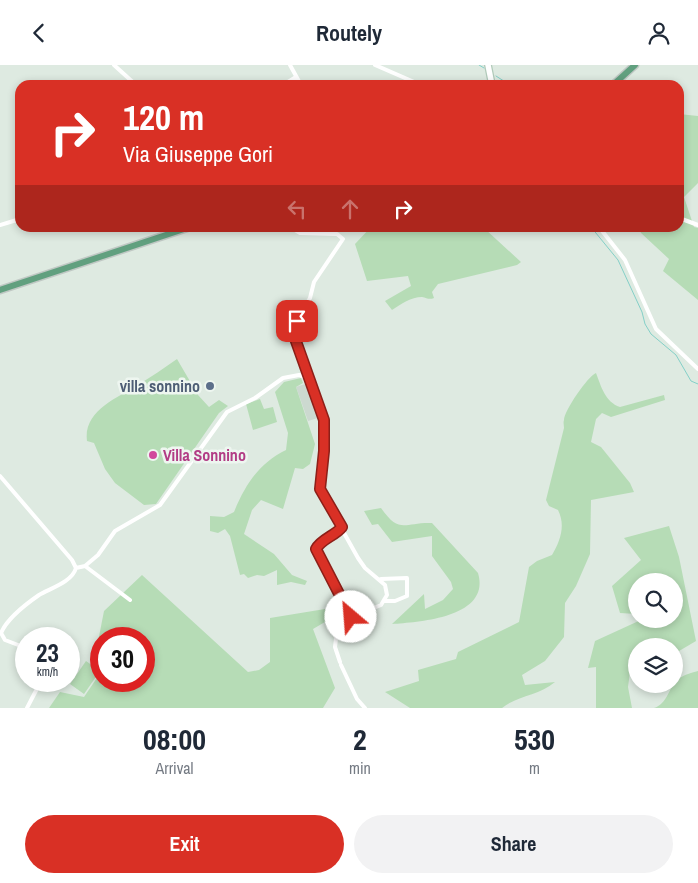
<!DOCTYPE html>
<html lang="en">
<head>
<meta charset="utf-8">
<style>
	body { margin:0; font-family:"Archivo Narrow",sans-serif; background:#f2f2f3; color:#1f2937; height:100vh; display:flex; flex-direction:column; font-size:19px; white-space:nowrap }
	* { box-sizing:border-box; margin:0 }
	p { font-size:16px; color:#747a83 }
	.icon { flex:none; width:28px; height:28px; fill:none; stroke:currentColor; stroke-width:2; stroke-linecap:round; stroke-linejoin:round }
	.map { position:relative; height:643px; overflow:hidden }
	.sheet { display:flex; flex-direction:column; background:#fff; flex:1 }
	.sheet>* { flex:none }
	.guide { position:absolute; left:15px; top:15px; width:669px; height:152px; border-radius:15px; box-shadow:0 2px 8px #0003; background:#d93025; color:#fff; overflow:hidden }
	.controls { position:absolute; left:628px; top:508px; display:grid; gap:10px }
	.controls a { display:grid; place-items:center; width:55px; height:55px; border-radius:50%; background:#fff; box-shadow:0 2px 8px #0003; font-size:25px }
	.speed { position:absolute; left:15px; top:562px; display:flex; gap:10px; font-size:25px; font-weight:700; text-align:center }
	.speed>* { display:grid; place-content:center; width:65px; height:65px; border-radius:50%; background:#fff; box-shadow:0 2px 8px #0003; line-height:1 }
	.speed small { font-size:12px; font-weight:400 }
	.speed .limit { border:8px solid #d22; background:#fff; color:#111 }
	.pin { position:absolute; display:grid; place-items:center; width:42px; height:42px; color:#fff; margin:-21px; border-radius:10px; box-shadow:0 2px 8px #0006 }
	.me { position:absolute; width:55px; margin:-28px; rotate:333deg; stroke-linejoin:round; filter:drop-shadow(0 0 4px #0008) }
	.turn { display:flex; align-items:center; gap:18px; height:105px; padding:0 25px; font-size:22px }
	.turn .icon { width:65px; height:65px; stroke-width:2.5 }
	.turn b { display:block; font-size:35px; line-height:42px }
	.lanes { display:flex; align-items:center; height:48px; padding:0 25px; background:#0003; justify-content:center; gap:25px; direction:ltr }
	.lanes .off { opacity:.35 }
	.eta { display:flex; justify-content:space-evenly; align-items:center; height:85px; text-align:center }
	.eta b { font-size:30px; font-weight:700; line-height:35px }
	.cta { display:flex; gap:10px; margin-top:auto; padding:10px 25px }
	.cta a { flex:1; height:58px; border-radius:30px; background:#d93025; color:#fff; font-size:20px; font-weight:700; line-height:58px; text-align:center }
	.cta a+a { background:#f2f2f3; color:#1f2937 }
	header { display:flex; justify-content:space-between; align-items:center; height:65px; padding:0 25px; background:#fff; font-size:22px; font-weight:700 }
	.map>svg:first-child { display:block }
	.built { fill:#ccd9d0 }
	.green { fill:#b6dcb6 }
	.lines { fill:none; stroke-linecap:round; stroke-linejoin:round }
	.stream { stroke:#84d0c8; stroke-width:1 }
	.secondary-casing { stroke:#b1caba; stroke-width:8 }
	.primary-casing { stroke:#c0c8c4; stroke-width:9 }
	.minor { stroke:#fff; stroke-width:4 }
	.secondary { stroke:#fff; stroke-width:5.5 }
	.primary { stroke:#61a07f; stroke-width:6 }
	.route-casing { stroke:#8d1f18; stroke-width:12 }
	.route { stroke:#d93025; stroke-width:9 }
	.service-dot { fill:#5c6f8a; stroke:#eef6f0; stroke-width:2 }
	.hotel-dot { fill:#d1479c; stroke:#eef6f0; stroke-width:2 }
	.labels { text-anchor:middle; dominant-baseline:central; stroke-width:5; stroke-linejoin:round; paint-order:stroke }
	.service-label { font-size:16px; font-weight:bold; fill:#4e5e75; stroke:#eef6f0; text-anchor:end }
	.hotel-label { font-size:16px; font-weight:bold; fill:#b23c85; stroke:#eef6f0; text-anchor:start }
</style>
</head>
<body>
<header><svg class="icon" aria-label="back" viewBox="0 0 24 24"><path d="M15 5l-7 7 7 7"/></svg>Routely<svg class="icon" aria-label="person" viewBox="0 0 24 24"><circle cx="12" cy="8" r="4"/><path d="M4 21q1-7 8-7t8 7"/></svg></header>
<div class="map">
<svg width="698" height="643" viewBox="0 0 698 643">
	<rect width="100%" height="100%" fill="#deeae1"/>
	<!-- built -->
	<path class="built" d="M308,318L321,352L308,356L296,322Z"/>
	<!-- green -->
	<path class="green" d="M679,49L698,51V118L684,132L694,162L698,163V235L663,206L669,194L641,168L639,163L679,162Z
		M371,162L484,163L521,197L517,200L438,219L432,227L434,233C429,235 427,233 422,232C411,232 401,239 392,245L385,236L411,221L408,211L367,216L355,179Z
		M177,294L198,330L209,342L219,335L228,341L219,348L156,439L144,440L115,418L105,404L94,378L87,376C83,346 117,333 138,320C151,312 164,303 177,294Z
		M596,308C601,321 605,337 620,342L664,330L665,335L611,352L602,348L596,354L591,377L601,382L630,418L634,427L591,435L590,489L576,521L565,538L564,572L545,596L522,610L525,620L555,617C539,631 518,630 502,643H410L385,627L419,616L418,605L456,594L458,587L519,557L529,502L537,496L552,490C560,476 566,461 558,445L549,441L546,435L564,363C564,360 563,358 564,355C564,346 588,311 596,308Z
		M301,313L303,318L296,322L315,379L310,399L303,404L295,403L283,444L261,435L252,445L244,469L274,489L292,510L307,516L305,520L291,517L277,520V505L264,511L257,510L248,513L244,509L240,510L230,471L225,464L218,468L210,466V451L224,452L234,447C245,420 259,398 286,385L288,368L275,327L284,317Z
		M260,334L264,344L273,342L277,357L253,365L246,339Z
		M381,443C400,470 404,457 432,458L478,508C491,552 421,557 392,559L424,529L425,544L443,535L453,524L451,517L432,491V471L392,477L378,459L372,460L364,446Z
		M669,461L679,492L696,576L674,589V581H636V598L631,599L628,622L632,643H596V602L588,603L595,576L643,554H674V516H636V549L620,548L612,521L641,495L624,473Z
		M142,510L248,607L259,605L270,597V553L325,544L330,554L313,564L335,623L323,643H49L60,627L84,632L101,607V616H144V574H101V604L94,597L104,546Z
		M86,596L100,606L84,629L70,619Z
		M698,606V643H654C667,639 668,625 676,616C682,610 691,608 698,606Z"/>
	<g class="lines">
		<!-- stream -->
		<path class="stream" d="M479,0L484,3
			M496,11L510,20
			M591,162L618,195L642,247L645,259L651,269L676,290L691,316L698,319"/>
		<!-- secondary casing -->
		<g class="secondary-casing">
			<path id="secondary" d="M488,0L492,20"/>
		</g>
		<!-- primary casing -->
		<g class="primary-casing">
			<path id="primary" d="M613,20L635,0
				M0,225L190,162"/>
		</g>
		<!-- minor -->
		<path class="minor" d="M114,0L136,20
			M290,0L301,20
			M375,0L421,20
			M283,20L296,12
			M679,153L698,160
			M0,160L20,154
			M290,162L300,168L337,169L343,174L314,217L310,233L292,265L324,355V386L320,425L358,493L365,503L385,520L387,530L381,540L351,552L337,566L335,582L340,597
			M599,162L625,195L656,264L698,304
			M0,411L72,495L76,503
			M342,462C335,471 321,474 316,484L351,552
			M85,501L130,535
			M76,503L85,501L98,490L115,466L160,440L227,347L255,333L283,313L299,310L309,313
			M381,514L407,513V531L395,536H385
			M1,568C7,554 26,539 39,530C51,523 72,517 76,503
			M1,568L5,575L26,583
			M341,600L357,634L365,643
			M27,643L41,616"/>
		<!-- secondary -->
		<use href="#secondary" class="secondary"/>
		<!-- primary -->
		<use href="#primary" class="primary"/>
	</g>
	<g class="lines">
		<!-- route casing -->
		<g class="route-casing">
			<path id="route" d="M297,256L292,265L324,355V386L320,424L342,462C335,471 321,474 316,484L351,552"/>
		</g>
		<!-- route -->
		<use href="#route" class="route"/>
	</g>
	<!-- markers -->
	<circle class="service-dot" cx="210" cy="321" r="5"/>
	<circle class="hotel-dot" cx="153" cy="390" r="5"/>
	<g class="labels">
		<!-- service labels -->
		<g class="service-label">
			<text x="200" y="321">villa sonnino</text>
		</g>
		<!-- hotel labels -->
		<g class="hotel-label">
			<text x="163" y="390">Villa Sonnino</text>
		</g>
	</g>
</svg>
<div class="controls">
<a><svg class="icon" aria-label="search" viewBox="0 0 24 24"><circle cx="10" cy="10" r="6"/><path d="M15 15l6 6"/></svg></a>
<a><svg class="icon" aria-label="layers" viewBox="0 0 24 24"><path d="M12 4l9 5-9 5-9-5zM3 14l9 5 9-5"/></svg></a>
</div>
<div class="speed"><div>23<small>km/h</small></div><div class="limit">30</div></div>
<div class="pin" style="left:297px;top:256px;background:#d93025"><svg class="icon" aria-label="arrive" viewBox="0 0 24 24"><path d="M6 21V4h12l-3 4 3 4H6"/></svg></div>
<svg class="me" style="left:351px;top:552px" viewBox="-20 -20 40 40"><circle r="19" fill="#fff"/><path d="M0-13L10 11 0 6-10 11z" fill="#d93025"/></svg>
<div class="guide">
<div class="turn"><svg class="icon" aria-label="right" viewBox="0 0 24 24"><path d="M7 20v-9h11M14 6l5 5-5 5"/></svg><div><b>120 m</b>Via Giuseppe Gori</div></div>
<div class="lanes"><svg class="icon off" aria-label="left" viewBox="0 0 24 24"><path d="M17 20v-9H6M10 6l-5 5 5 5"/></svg><svg class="icon off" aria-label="ahead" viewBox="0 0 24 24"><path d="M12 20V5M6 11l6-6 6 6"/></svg><svg class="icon" aria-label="right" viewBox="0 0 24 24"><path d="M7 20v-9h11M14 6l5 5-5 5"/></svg></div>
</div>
</div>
<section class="sheet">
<div class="eta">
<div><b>08:00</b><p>Arrival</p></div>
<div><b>2</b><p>min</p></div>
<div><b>530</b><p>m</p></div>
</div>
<div class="cta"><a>Exit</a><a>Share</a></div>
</section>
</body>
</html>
